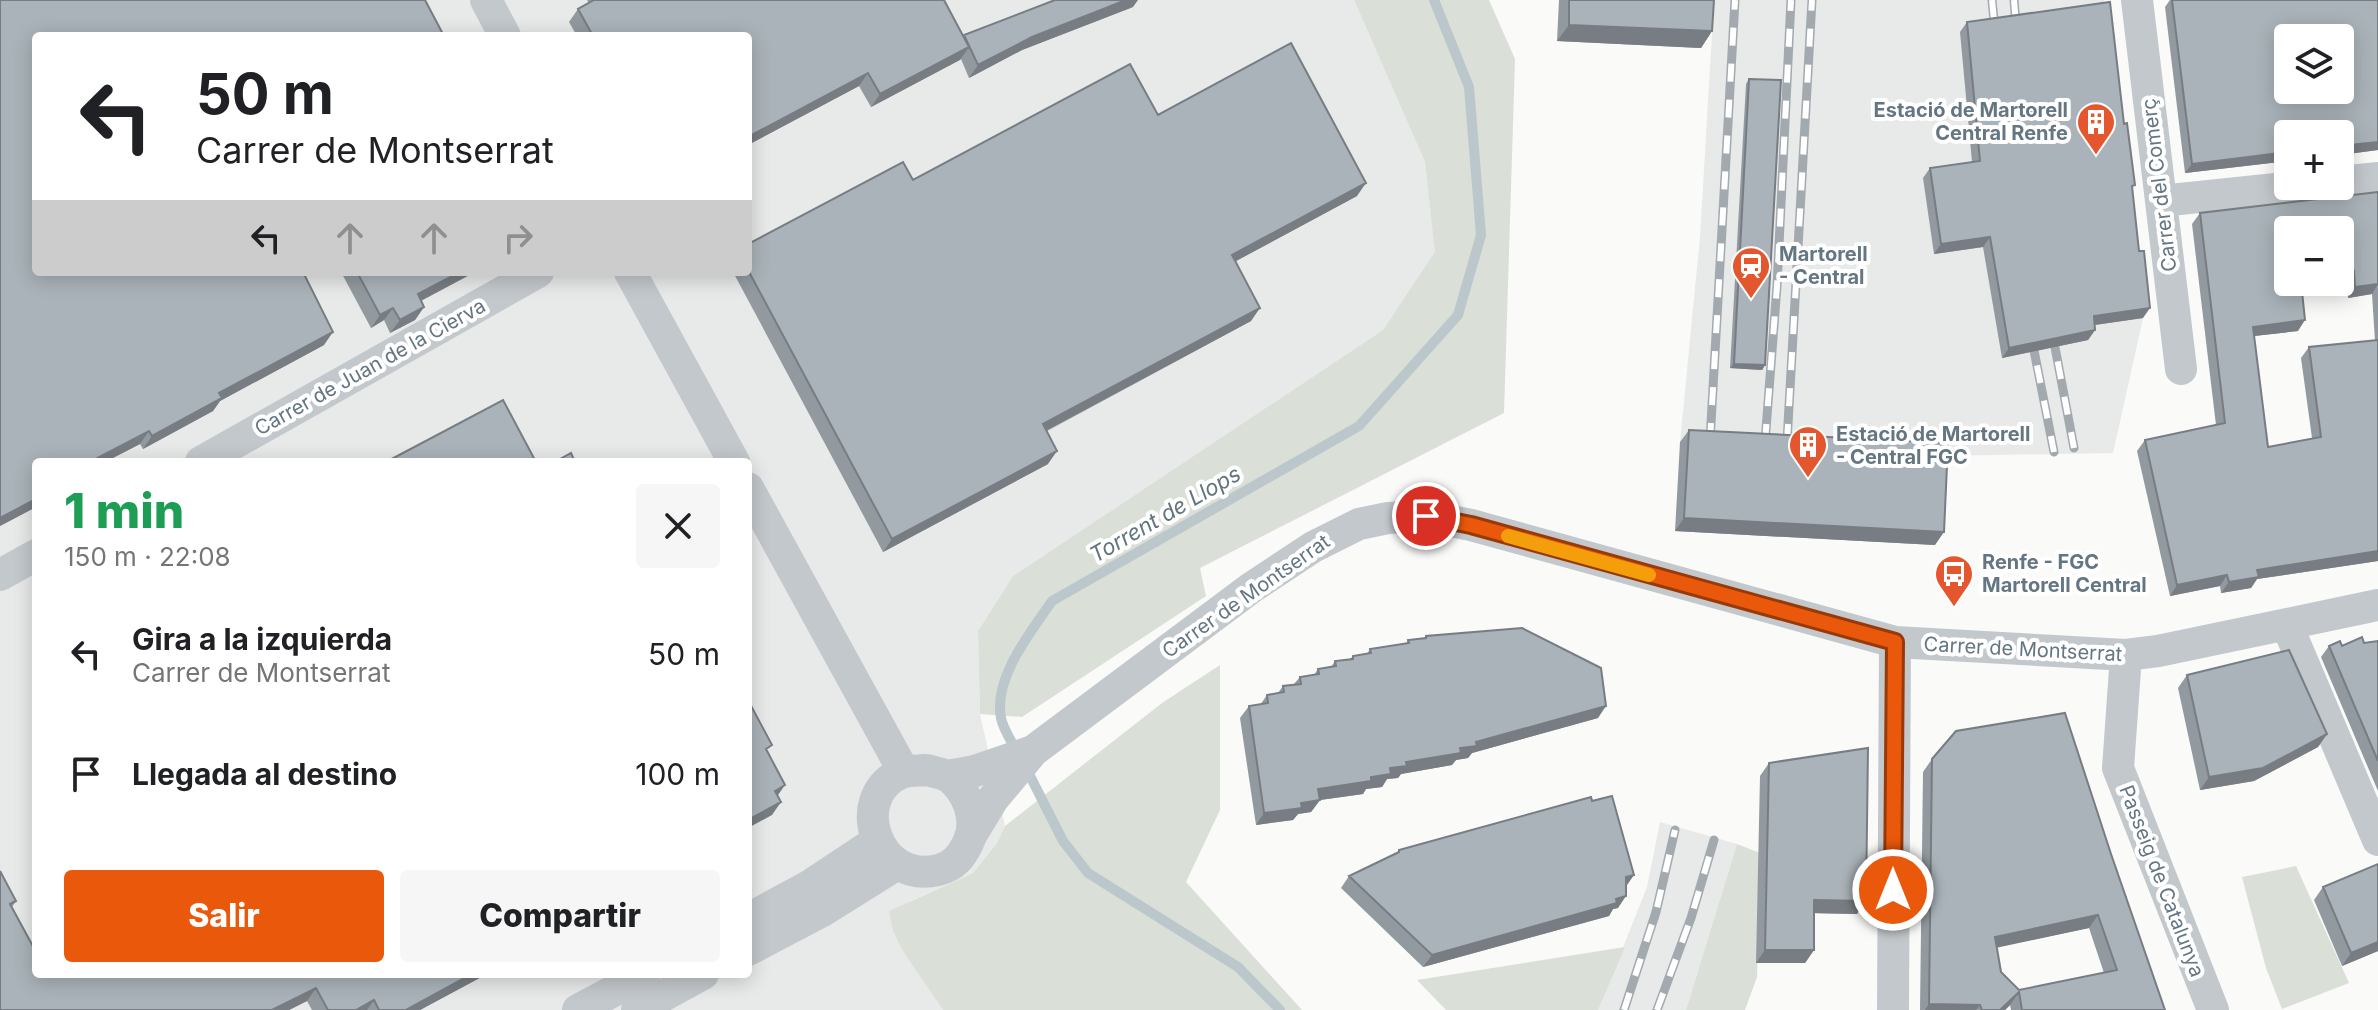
<!DOCTYPE html>
<html lang="es">
<head>
<meta charset="utf-8">
<style>
	body { margin:0; font-family:Inter,sans-serif; background:#f6f6f6; color:#202124; height:100vh; display:flex; flex-direction:column; font-size:30px; white-space:nowrap }
	* { box-sizing:border-box; margin:0 }
	p { font-size:26px; color:#757577 }
	.icon { flex:none; width:44px; height:44px; fill:none; stroke:currentColor; stroke-width:2; stroke-linecap:round; stroke-linejoin:round }
	.map { position:relative; flex:1; overflow:hidden }
	.panel { position:absolute; left:32px; top:458px; width:720px; height:520px; display:flex; flex-direction:column; background:#fff; border-radius:8px; box-shadow:0 4px 20px #0003 }
	.panel>* { flex:none }
	.banner { position:absolute; left:32px; top:32px; width:720px; height:244px; border-radius:8px; box-shadow:0 4px 20px #0003; background:#fff; color:#202124; overflow:hidden }
	.fabs { position:absolute; left:2274px; top:24px; display:grid; gap:16px }
	.fabs a { display:grid; place-items:center; width:80px; height:80px; border-radius:8px; background:#fff; box-shadow:0 4px 20px #0003; font-size:40px }
	.pin { position:absolute; display:grid; place-items:center; width:68px; height:68px; color:#fff; margin:-34px; border:4px solid #fff; border-radius:50%; box-shadow:0 2px 8px #0007 }
	.me { position:absolute; width:88px; margin:-44px; rotate:0deg; stroke-linejoin:round; filter:drop-shadow(0 0 6px #0008) }
	.turn { display:flex; align-items:center; gap:28px; height:168px; padding:0 32px; font-size:36px }
	.turn .icon { width:104px; height:104px; stroke-width:2.5 }
	.turn b { display:block; font-size:56px; line-height:68px }
	.lanes { display:flex; align-items:center; height:76px; padding:0 32px; background:#0003; justify-content:center; gap:40px; direction:ltr }
	.lanes .off { opacity:.35 }
	.round { display:grid; place-items:center; flex:none; width:84px; height:84px; border-radius:8px; background:#f6f6f6 }
	.overview { display:flex; align-items:center; justify-content:space-between; height:136px; padding:0 32px }
	h1 { font-size:48px; font-weight:800; line-height:60px; color:#1e9e55 }
	.button { display:flex; gap:16px; margin-top:auto; padding:16px 32px }
	.button a { flex:1; height:92px; border-radius:8px; background:#ea580c; color:#fff; font-size:32px; font-weight:800; line-height:92px; text-align:center }
	.button a+a { background:#f6f6f6; color:#202124 }
	ul { padding:0; list-style:none }
	li { display:flex; align-items:center; gap:24px; height:120px; padding:0 32px }
	li div { flex:1 }
	li b { display:block; font-size:30px }
	li em { font-style:normal }
	.map>svg:first-child { display:block }
	.built { fill:#e8e9e9; fill-rule:evenodd }
	.green { fill:#dadfd7 }
	.lines { fill:none; stroke-linecap:round; stroke-linejoin:round }
	.stream { stroke:#bbc7cb; stroke-width:10 }
	.street { stroke:#c3c8cc; stroke-width:32 }
	.rail-casing { stroke:#a2aab0; stroke-width:9 }
	.rail { stroke:#fff; stroke-width:6; stroke-dasharray:18; stroke-linecap:butt }
	.wall { fill:#929a9f; fill-rule:evenodd }
	.shaded-wall { fill:#777d82 }
	.building { fill:#aab3b9; stroke:#777d82; stroke-width:2; fill-rule:evenodd }
	.route-casing { stroke:#983908; stroke-width:20 }
	.route { stroke:#ea580c; stroke-width:14 }
	.slow { stroke:#f59e0b; stroke-width:14 }
	.labels { text-anchor:middle; dominant-baseline:central; stroke-width:8; stroke-linejoin:round; paint-order:stroke }
	.poi-label { font-size:20px; font-weight:bold; fill:#657683; stroke:#fff; text-anchor:start }
	.street-label { font-size:20px; fill:#657683; stroke:#fff }
	.water-label { font-size:22px; font-style:italic; fill:#60757c; stroke:#fff }
</style>
</head>
<body>
<div class="map">
<svg width="2378" height="1010" viewBox="0 0 2378 1010">
	<rect width="100%" height="100%" fill="#fafaf8"/>
	<!-- built -->
	<path class="built" d="M0,0H1354L1425,162L1436,252L1383,330L1013,576L978,631L980,714L1005,826L997,843L973,873L910,901L915,967L943,1010H0ZM36,36H748V272H36ZM36,462H748V974H36Z
		M1714,0H2104L2103,12L2143,318L2113,453L1940,456L1680,442L1700,237Z
		M1660,822L1737,844L1686,1010H1598L1647,887Z"/>
	<!-- green -->
	<path class="green" d="M1354,0H1489L1515,59L1504,413L1200,568L1206,596L1022,717L980,714L978,631L1013,576L1383,330L1435,252L1425,162Z
		M1220,665V810L1186,882L1302,1010H943L903,951L893,931L889,911L973,873L997,843L1005,826L1162,703Z
		M1737,844L1760,853L1757,977L1745,1010H1686Z
		M2296,866L2349,983L2282,1009L2266,968L2242,877Z
		M1625,947L1598,1010H1446L1417,980Z"/>
	<g class="lines">
		<!-- stream -->
		<path class="stream" d="M1017,752C1012,742 1003,729 1001,718C993,678 1031,632 1052,601L1359,426L1458,315L1481,235L1469,87L1434,0
			M1025,766L1063,841L1088,873L1238,967L1280,1010"/>
		<!-- street -->
		<path class="street" d="M486,0L505,36
			M2137,0L2181,369
			M2340,182L2378,178
			M2161,201L2302,186
			M630,272L734,462
			M201,462L538,272
			M748,488L904,772
			M0,575L36,555
			M2287,625L2378,840
			M2126,655L2118,768L2213,1010
			M926,770C933,772 943,773 949,777C968,792 979,820 968,843C961,857 954,866 938,870C877,885 847,797 901,773C909,770 918,771 926,770Z
			M947,776L975,771L1033,751
			M970,837L993,799L1033,751L1251,588L1313,547L1359,524L1388,518L1426,516L1471,525L1895,642L2126,655L2158,651L2378,605
			M748,919L809,886L877,841
			M748,950L824,910L896,865
			M578,1010L645,974
			M637,1010L703,974
			M1893,1010L1895,642"/>
		<!-- rail casing -->
		<g class="rail-casing">
			<path id="rail" d="M1992,0L1996,40
				M2014,0L2017,36
				M2051,326L2074,448
				M2030,330L2054,452
				M1710,441L1735,0
				M1765,442L1777,286L1791,0
				M1787,442L1812,0
				M1624,1010L1656,912L1675,830
				M1657,1010L1691,918L1714,840"/>
		</g>
		<!-- rail -->
		<use href="#rail" class="rail"/>
	</g>
	<!-- wall -->
	<path class="wall" d="M0,0L36,36L324,345L220,401L213,411L143,449L140,444L105,462H36V507L0,526Z
		M587,0H944L964,36L1133,7L1022,50L969,78L961,59L871,107L859,86L748,145V36H577L569,22L578,9L589,3Z
		M1559,0H1714L1712,31L1701,48L1557,41Z
		M2170,0H2378V150L2340,155V134H2288V161L2185,173L2165,7Z
		M1967,22L2132,190L2143,318L2095,325V330L2088,340L2002,358L1983,247L1934,254L1923,178L1930,168L1972,162L1960,32Z
		M1749,79L1765,365L1762,370L1730,368L1746,84Z
		M1158,115L1357,196L1236,261L1251,321L1047,431L1048,464L883,552L733,272H748V244L913,180Z
		M2378,192V561L2257,579L2251,588L2221,593L2220,586L2170,596L2137,451L2145,440L2216,425L2192,224L2200,213ZM2346,282L2348,298L2372,294L2375,341L2309,347L2301,358L2312,438L2268,447L2254,336L2298,331L2301,288Z
		M341,272H475L421,301L424,307L415,320L390,333L384,320L371,328Z
		M1689,430L1935,545L1675,531L1680,442Z
		M1426,636L1598,718L1472,753L1468,758L1456,760L1452,765L1401,774L1398,778L1387,779L1382,787L1366,789L1363,794L1320,800L1311,812L1298,814L1293,820L1256,825L1240,718L1249,706L1260,705L1267,695L1278,693L1283,686L1294,684L1300,677L1314,675L1318,669L1331,667L1335,661L1350,659L1353,656L1367,654L1370,649L1406,644L1408,640L1424,638Z
		M2378,641V791L2321,657L2329,646H2342Z
		M2187,675L2327,734L2318,747L2254,781L2200,790L2178,688Z
		M1932,759L2111,854L2165,1010H2011L2010,1005L2005,1010H1920L1923,772ZM2089,928L2104,973L2019,990L2001,972L1997,947Z
		M1769,763L1857,914L1814,913V950L1805,963H1756L1760,776Z
		M1399,850L1626,886L1618,908L1613,909L1609,916L1423,967L1341,888L1349,876L1396,854Z
		M2378,864V951L2342,966L2314,900L2323,887Z
		M0,871L16,901L12,907L35,950L36,974H487L420,1010H312L307,1001L289,1010H0Z"/>
	<!-- shaded-wall -->
	<path class="shaded-wall" d="M1126,0H1138L1133,7L1022,50L969,78L978,65L1032,37Z
		M1569,25L1712,31L1701,48L1557,41Z
		M969,47L960,60L871,107L880,94Z
		M868,73L859,86L748,145V137Z
		M2378,142V150L2340,155V146Z
		M2288,152V161L2185,173L2192,164Z
		M1366,183L1357,196L1223,268L1232,255Z
		M1990,237L1983,247L1934,254L1941,244Z
		M2354,271L2346,282L2293,289L2297,282H2340V273Z
		M460,272H475L409,307L418,294Z
		M2378,284L2372,294L2348,298L2355,287Z
		M424,307L415,320L390,333L400,320Z
		M393,308L384,320L371,328L380,315Z
		M1260,308L1251,321L1034,437L1043,424Z
		M2150,308L2143,318L2087,326L2094,316Z
		M2305,320L2298,331L2245,337L2253,327Z
		M2095,330L2088,340L2002,358L2009,348Z
		M333,332L324,345L220,401L213,411L143,449L152,436L219,393Z
		M1734,364L1765,365L1762,370L1730,368Z
		M149,431L140,444L105,462H90Z
		M1057,451L1048,464L883,552L892,539Z
		M36,499V507L0,526V518Z
		M1684,518L1944,532L1935,545L1675,531Z
		M2378,551V561L2257,579L2251,588L2221,593L2229,582L2257,570Z
		M2227,575L2220,586L2170,596L2177,585Z
		M1606,706L1598,718L1472,753L1468,758L1456,760L1452,765L1401,774L1398,778L1387,779L1382,787L1366,789L1363,794L1320,800L1311,812L1298,814L1293,820L1256,825L1264,813L1301,803L1318,789L1371,777L1390,768L1406,762Z
		M2327,734L2318,747L2254,781L2200,790L2209,777Z
		M785,785L776,798L775,791Z
		M781,802L772,815L748,828V820Z
		M1634,875L1625,888L1626,877Z
		M1626,896L1618,908L1613,909L1609,916L1423,967L1432,955Z
		M1814,900L1866,901L1857,914L1805,913Z
		M2098,915L2089,928L1986,950L1995,937Z
		M2378,942V951L2342,966L2351,953Z
		M1765,950H1814L1805,963H1756Z
		M472,974H487L420,1010H406Z
		M316,988L307,1001L289,1010H272Z
		M2019,992L2010,1005L2005,1010H2000Z
		M374,1000L367,1010H356Z
		M1929,1004L1980,1005L1976,1010H1925Z"/>
	<!-- building -->
	<path class="building" d="M0,0H425L444,36H36V272H303L333,332L219,393L222,398L152,436L149,431L90,462H36V499L0,518Z
		M594,0H944L969,47L880,94L868,73L748,137V36H593L578,9Z
		M1055,0H1126L1032,37L978,65L964,35Z
		M1569,0H1714L1712,31L1569,25Z
		M2172,0H2378V142L2340,146V134H2288V152L2192,164ZM2288,38H2340V90H2288Z
		M2110,2L2124,124L2127,123L2135,185L2132,186L2139,251H2144L2150,308L2094,316L2095,330L2009,348L1990,237L1941,244L1930,168L1980,161L1967,22Z
		M1291,43L1366,183L1232,255L1260,308L1043,424L1057,451L892,539L748,270V244L903,162L913,180L1130,64L1158,115Z
		M1749,79L1781,80L1765,365L1734,364Z
		M2378,192V284L2355,287L2354,271L2340,273V230H2288V282H2301L2305,320L2253,327L2268,447L2321,437L2309,347L2378,340V551L2257,570L2259,577L2229,582L2227,575L2177,585L2145,440L2225,423L2200,213Z
		M357,272H460L418,294L424,307L400,320L393,308L380,315Z
		M503,400L536,462H386Z
		M1689,430L1948,443L1944,532L1684,518Z
		M571,453L575,462H555Z
		M1522,628L1601,668L1606,706L1476,742L1477,746L1460,748L1461,753L1406,762L1407,766L1390,768L1391,774L1371,777V781L1318,789L1320,800L1301,803L1302,808L1264,813L1249,706L1268,703L1267,695L1284,692L1283,686L1301,684L1300,677L1319,674L1318,669L1336,666L1335,661L1353,659V656L1371,653L1370,649L1409,643L1408,640L1426,638V636Z
		M2362,637L2364,643L2378,641V761L2329,646L2340,641L2342,646Z
		M2289,650L2327,734L2263,768L2209,777L2187,675Z
		M748,700L772,745L766,749L785,785L775,791L781,802L748,820Z
		M2065,713L2111,854L2165,1010H2022L2019,992L2000,1010H1982L1980,1005L1929,1004L1932,759L1956,731ZM2098,915L2117,970L2019,990L2001,972L1995,937Z
		M1868,748L1866,901L1814,900V950H1765L1769,763Z
		M1612,796L1634,875L1626,877V896L1616,899L1617,903L1432,955L1349,876L1399,852V850L1591,797L1592,801Z
		M2378,864V942L2351,953L2323,887Z
		M0,871L16,901L10,904L35,950L36,949V974H472L406,1010H379L374,1000L356,1010H328L316,988L272,1010H0Z"/>
	<g class="lines">
		<!-- route casing -->
		<g class="route-casing">
			<path id="route" d="M1426,516L1471,525L1895,642L1893,890"/>
		</g>
		<!-- route -->
		<use href="#route" class="route"/>
		<!-- slow -->
		<path class="slow" d="M1508,536L1649,575"/>
	</g>
	<!-- icons -->
	<defs>
		<g id="building-pin" transform="scale(2)"><path d="M0 17L-7.5 6A9.5 9.5 0 1 1 7.5 6Z" fill="#e4572e" stroke="#fff"/><path d="M-4-6H4V6H1V3H-1V6H-4ZM-2.5-4.3h1.7v1.8h-1.7ZM.8-4.3h1.7v1.8H.8ZM-2.5-1h1.7V.8h-1.7ZM.8-1h1.7V.8H.8Z" fill="#fff"/></g>
		<g id="station-pin" transform="scale(2)"><path d="M0 17L-7.5 6A9.5 9.5 0 1 1 7.5 6Z" fill="#e4572e" stroke="#fff"/><path d="M-3-6H3Q5-6 5-4V2Q5 4 3 4L4.5 6H3L1.5 4h-3L-3 6H-4.5L-3 4Q-5 4-5 2V-4Q-5-6-3-6ZM-3.5-4v3h7v-3ZM-3.5 1v1.5H-2V1ZM2 1v1.5H3.5V1Z" fill="#fff"/></g>
		<g id="bus-pin" transform="scale(2)"><path d="M0 17L-7.5 6A9.5 9.5 0 1 1 7.5 6Z" fill="#e4572e" stroke="#fff"/><path d="M-5-6H5V4H4V6H2V4H-2V6H-4V4H-5ZM-3.5-4V0h7V-4ZM-3.5 1.2v1.5H-2V1.2ZM2 1.2v1.5H3.5V1.2Z" fill="#fff"/></g>
	</defs>
	<g fill-rule="evenodd">
		<use href="#building-pin" x="2096" y="122"/>
		<use href="#station-pin" x="1751" y="266"/>
		<use href="#building-pin" x="1808" y="445"/>
		<use href="#bus-pin" x="1954" y="574"/>
	</g>
	<g class="labels">
		<!-- poi labels -->
		<g class="poi-label">
			<text x="2068" y="110" text-anchor="end">Estació de Martorell<tspan x="2068" dy="23">Central Renfe</tspan></text>
			<text x="1779" y="254">Martorell<tspan x="1779" dy="23">- Central</tspan></text>
			<text x="1836" y="434">Estació de Martorell<tspan x="1836" dy="23">- Central FGC</tspan></text>
			<text x="1982" y="562">Renfe - FGC<tspan x="1982" dy="23">Martorell Central</tspan></text>
		</g>
		<!-- street labels -->
		<g class="street-label">
			<text transform="translate(2159 185) rotate(-97)">Carrer del Comerç</text>
			<text transform="translate(370 367) rotate(-29)">Carrer de Juan de la Cierva</text>
			<text transform="translate(1246 596) rotate(-35)">Carrer de Montserrat</text>
			<text transform="translate(2023 649) rotate(3)">Carrer de Montserrat</text>
			<text transform="translate(2162 881) rotate(69)">Passeig de Catalunya</text>
		</g>
		<!-- water labels -->
		<g class="water-label">
			<text transform="translate(1165 514) rotate(-30)">Torrent de Llops</text>
		</g>
	</g>
</svg>
<div class="fabs">
<a><svg class="icon" aria-label="layers" viewBox="0 0 24 24"><path d="M12 4l9 5-9 5-9-5zM3 14l9 5 9-5"/></svg></a>
<a>+</a>
<a>−</a>
</div>
<div class="pin" style="left:1426px;top:516px;background:#d93025"><svg class="icon" aria-label="arrive" viewBox="0 0 24 24"><path d="M6 21V4h12l-3 4 3 4H6"/></svg></div>
<svg class="me" style="left:1893px;top:890px" viewBox="-20 -20 40 40"><circle r="17" fill="#ea580c" stroke="#fff" stroke-width="3"/><path d="M0-11L8 9 0 5-8 9z" fill="#fff"/></svg>
<div class="banner">
<div class="turn"><svg class="icon" aria-label="left" viewBox="0 0 24 24"><path d="M17 20v-9H6M10 6l-5 5 5 5"/></svg><div><b>50 m</b>Carrer de Montserrat</div></div>
<div class="lanes"><svg class="icon" aria-label="left" viewBox="0 0 24 24"><path d="M17 20v-9H6M10 6l-5 5 5 5"/></svg><svg class="icon off" aria-label="ahead" viewBox="0 0 24 24"><path d="M12 20V5M6 11l6-6 6 6"/></svg><svg class="icon off" aria-label="ahead" viewBox="0 0 24 24"><path d="M12 20V5M6 11l6-6 6 6"/></svg><svg class="icon off" aria-label="right" viewBox="0 0 24 24"><path d="M7 20v-9h11M14 6l5 5-5 5"/></svg></div>
</div>
<section class="panel">
<div class="overview"><div><h1>1 min</h1><p>150 m · 22:08</p></div><a class="round"><svg class="icon" aria-label="close" viewBox="0 0 24 24"><path d="M6 6l12 12M18 6L6 18"/></svg></a></div>
<ul>
<li><svg class="icon" aria-label="left" viewBox="0 0 24 24"><path d="M17 20v-9H6M10 6l-5 5 5 5"/></svg><div><b>Gira a la izquierda</b><p>Carrer de Montserrat</p></div><em>50 m</em></li>
<li><svg class="icon" aria-label="arrive" viewBox="0 0 24 24"><path d="M6 21V4h12l-3 4 3 4H6"/></svg><div><b>Llegada al destino</b></div><em>100 m</em></li>
</ul>
<div class="button"><a>Salir</a><a>Compartir</a></div>
</section>
</div>
</body>
</html>
